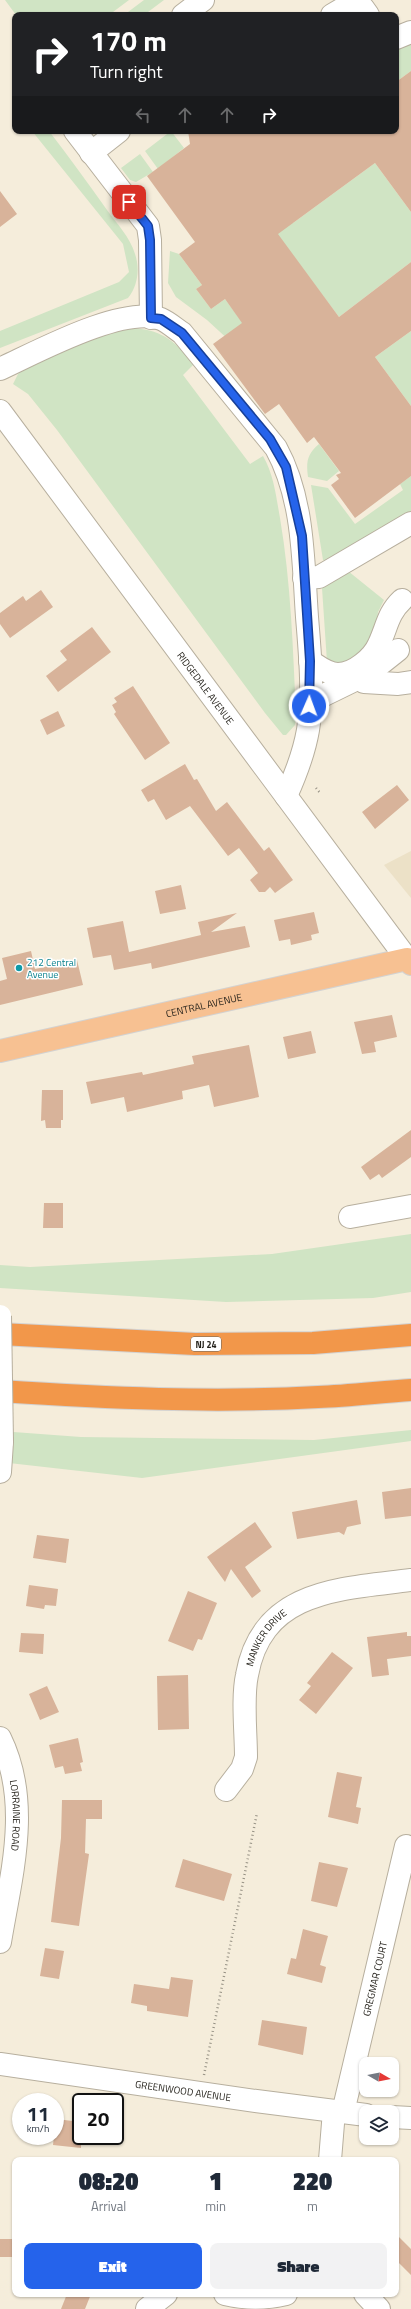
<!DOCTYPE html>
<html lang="en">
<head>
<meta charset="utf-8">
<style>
	body { margin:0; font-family:"Titillium Web",sans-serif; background:#f2f2f3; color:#1f2937; height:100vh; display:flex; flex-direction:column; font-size:15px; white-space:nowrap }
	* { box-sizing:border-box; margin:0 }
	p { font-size:13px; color:#747a83 }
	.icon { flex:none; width:22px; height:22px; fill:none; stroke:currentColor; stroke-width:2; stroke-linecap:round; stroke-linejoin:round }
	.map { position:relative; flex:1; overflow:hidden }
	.details { position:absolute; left:12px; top:2157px; width:387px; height:140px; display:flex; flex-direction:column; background:#fff; border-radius:8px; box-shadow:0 1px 3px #0004 }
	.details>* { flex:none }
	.guide { position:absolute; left:12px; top:12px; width:387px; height:122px; border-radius:8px; box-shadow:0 1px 3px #0004; background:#202124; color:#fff; overflow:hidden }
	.needle { width:26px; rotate:99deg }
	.fabs { position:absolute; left:359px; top:2057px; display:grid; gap:8px }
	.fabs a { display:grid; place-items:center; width:40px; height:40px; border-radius:8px; background:#fff; box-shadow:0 1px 3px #0004; font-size:20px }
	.speed { position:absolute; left:12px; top:2093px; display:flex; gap:8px; font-size:20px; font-weight:700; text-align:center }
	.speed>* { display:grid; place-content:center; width:52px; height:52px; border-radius:50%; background:#fff; box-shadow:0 1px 3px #0004; line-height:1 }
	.speed small { font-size:10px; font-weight:400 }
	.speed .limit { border:2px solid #111; border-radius:6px; background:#fff; color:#111 }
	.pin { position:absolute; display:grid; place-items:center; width:34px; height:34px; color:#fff; margin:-17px; border-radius:8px; box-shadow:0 2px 6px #0006 }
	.me { position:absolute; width:44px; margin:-22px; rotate:2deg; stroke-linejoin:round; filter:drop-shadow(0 0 3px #0008) }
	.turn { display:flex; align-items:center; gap:14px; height:84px; padding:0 12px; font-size:18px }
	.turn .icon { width:52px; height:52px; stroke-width:2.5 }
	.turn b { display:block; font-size:28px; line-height:34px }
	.lanes { display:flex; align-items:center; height:38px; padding:0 12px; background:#0003; justify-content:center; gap:20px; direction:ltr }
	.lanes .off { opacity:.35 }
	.eta { display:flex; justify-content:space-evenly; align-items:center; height:68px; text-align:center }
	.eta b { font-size:24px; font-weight:800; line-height:28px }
	.button { display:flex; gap:8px; margin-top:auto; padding:8px 12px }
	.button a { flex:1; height:46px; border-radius:8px; background:#2563eb; color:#fff; font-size:16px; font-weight:800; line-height:46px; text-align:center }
	.button a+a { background:#f2f2f3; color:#1f2937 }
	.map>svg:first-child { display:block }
	.built { fill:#ece1c7 }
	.green { fill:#d0e4c4 }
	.building { fill:#d8b39a }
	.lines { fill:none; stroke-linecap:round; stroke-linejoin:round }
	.minor-casing { stroke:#b7af9e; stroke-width:24 }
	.major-casing { stroke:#d3d2d1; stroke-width:24 }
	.highway-casing { stroke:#d3d2d1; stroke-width:24 }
	.path { stroke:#979285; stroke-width:2.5; stroke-dasharray:1 3; stroke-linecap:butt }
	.minor { stroke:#fff; stroke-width:22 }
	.major { stroke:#f7c192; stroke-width:22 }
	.highway { stroke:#f2974a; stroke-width:22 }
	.minor-bridge-casing { stroke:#b7af9e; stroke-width:24; stroke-linecap:butt }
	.minor-bridge { stroke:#fff; stroke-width:22 }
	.route-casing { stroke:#184099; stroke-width:10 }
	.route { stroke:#2563eb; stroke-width:7 }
	.culture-dot { fill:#0f9aa8; stroke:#fff; stroke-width:1.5 }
	.labels { text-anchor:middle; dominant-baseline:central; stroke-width:3; stroke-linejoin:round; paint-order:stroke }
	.shield { fill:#fff; stroke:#64625d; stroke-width:1 }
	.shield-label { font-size:9px; font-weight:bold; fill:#221f18 }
	.street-label { font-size:10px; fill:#221f18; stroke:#fff }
	.culture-label { font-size:10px; fill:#0d838f; stroke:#fff; text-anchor:start }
</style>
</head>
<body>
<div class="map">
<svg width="411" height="2309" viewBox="0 0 411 2309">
	<rect width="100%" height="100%" fill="#f5eddb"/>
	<!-- built -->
	<path class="built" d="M411,851V898L384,865Z"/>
	<!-- green -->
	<path class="green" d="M5,0H129L109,15H16Z
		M144,0H164L144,15H124Z
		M411,39V71L396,82V46Z
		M32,131H49C69,157 88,183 107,210C117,224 130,237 135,254C140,268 138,286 128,298L0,348V331L119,282L129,272L123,244Z
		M171,131L184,148L158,169L145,151Z
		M140,154L153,172L136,182L130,180L121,168Z
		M375,163L411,212V262L339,317L267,221L293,223Z
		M170,251L179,254L202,285L196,289L211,309L225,299L261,348L244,354L207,320L176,297L168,283Z
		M134,328C165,331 175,342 194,364L183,375L250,464L263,456C274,475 276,496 280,518C291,583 293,649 296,715L295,725L286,735H283L265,713L57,430L28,394L13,384L18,374L26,368L110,330Z
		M411,331V406L375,357Z
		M319,444L339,471L327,481L308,477C306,462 307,454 319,444Z
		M411,476V514L325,561L323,560L311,485L328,488L355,524L403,490L400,484Z
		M348,571L384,600L378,612L375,638L348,665L327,662L322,588Z
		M411,1234V1292L373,1298L226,1302L0,1288V1265L30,1267L272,1254Z
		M411,1430V1441L142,1478L0,1462V1431L81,1437L314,1440Z"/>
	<!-- building -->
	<path class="building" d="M411,71V212L375,163L278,234L339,317L411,262V331L375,357L411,406V476L355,518L331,485L339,479L336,475L341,473L314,437L307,443L279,404L265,414L213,344L242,323L225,299L211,309L196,289L202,285L179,254L195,242L147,176L190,144L188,131H396V82Z
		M0,191L17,214L0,227Z
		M41,590L53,607L10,638L0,624V613L23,596L26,601Z
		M92,627L111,652L58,692L46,676L67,660L60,651Z
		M133,686L170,743L145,760L114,714L116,712L112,705L117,702L114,698Z
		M58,711L65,726L47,735L40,720Z
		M185,764L194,780L197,779L216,811L227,802L264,851L269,847L293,880L275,893L270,887L265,892H259L250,880L258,873L239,848L228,856L190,806L166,820L154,799L148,802L141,790Z
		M397,785L409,800L375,829L362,812Z
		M181,885L186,909L160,914L155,891Z
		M314,912L319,933L311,935L312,940L291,945L290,939L279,941L274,920Z
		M237,913L211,932L245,926L250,947L152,969L151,963L114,970L111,955L93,958L87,928L123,921L129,952L201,935L198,922Z
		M31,951L35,969L77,960L83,985L0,1005V981L7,979L2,958Z
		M392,1015L397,1037L374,1042L376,1052L362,1054L354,1022Z
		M311,1031L316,1053L288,1059L283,1037Z
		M249,1045L259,1097L214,1107L209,1085L182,1091L183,1099L127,1112L124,1097L91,1104L86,1082L142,1072L143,1075L194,1064L192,1056Z
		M42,1090H63V1120H61V1128H46L45,1120L41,1121Z
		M411,1130V1157L382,1178L379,1174L370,1180L361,1167Z
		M44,1203H63V1228H43Z
		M411,1488V1516L385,1519L382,1492Z
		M357,1500L361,1524L347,1527L344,1535L339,1532L297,1539L292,1512Z
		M255,1522L272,1547L245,1567L261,1591L252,1598L231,1569L225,1582L207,1557Z
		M37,1535L69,1539L66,1563L33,1558Z
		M29,1585L58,1589L56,1606L45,1605L44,1609L26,1606Z
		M188,1591L217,1603L202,1640L198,1639L193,1651L168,1641Z
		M407,1632V1636H411V1656L387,1659L389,1675L372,1677L367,1637Z
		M21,1633L44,1634L43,1654L19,1652Z
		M332,1652L353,1668L316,1714L299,1700L311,1686L307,1683Z
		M188,1675L189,1729L158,1730L157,1676Z
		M47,1686L59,1712L40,1720L29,1694Z
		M78,1738L83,1762L80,1763L82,1771L65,1774L63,1766L55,1768L49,1745Z
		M337,1772L362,1777L356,1807L361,1808L358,1824L328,1817Z
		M62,1800H102V1819H86L85,1853L89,1854L79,1926L51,1922L61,1838Z
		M183,1859L232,1874L224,1901L175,1887Z
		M319,1862L348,1868L337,1907L311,1901Z
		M303,1929L328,1936L320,1965L326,1967L322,1983L287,1974L291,1958L296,1959Z
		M45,1948L64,1951L59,1979L40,1976Z
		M171,1977L193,1980L188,2017L147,2011V2006L131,2003L134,1984L169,1989Z
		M262,2020L307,2027L303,2055L258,2045Z
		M56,2119L81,2122V2148L53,2145Z
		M396,2234L411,2249V2275L396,2260Z
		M0,2239H15V2257H0Z
		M67,2294H91L85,2309H61Z"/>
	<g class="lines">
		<!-- minor casing -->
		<g class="minor-casing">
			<g id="minor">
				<path d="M183,15L203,0"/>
				<path d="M332,15L354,2L363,8L368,15"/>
				<path d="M396,38L411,32"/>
				<path d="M75,131L148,226L150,240L151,318"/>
				<path d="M91,153L119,131"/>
				<path d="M0,369C37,352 123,305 161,319C168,322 176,329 182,333L276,448C304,499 303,560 307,617C310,654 314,693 308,730C304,753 296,774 286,796"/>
				<path id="s1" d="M0,411L407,959"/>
				<path d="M304,578L319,577L411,523"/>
				<path d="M310,661C318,666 327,674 338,674C354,674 373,658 379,644C387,627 388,613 402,600"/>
				<path d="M360,677L364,682L398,684L411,682"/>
				<path d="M309,706L324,695L369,673L398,650"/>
				<path d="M350,1217L411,1206"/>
				<path d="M0,1472L2,1442"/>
				<path id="s2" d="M0,1738C32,1803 11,1875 0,1942"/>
				<path id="s3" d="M226,1790L242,1769L246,1757C246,1733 242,1698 247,1675C262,1589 342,1589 411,1580"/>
				<path id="s4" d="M0,2064L256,2101L366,2115"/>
				<path id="s5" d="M343,2112L406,1846"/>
				<path d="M392,2117L411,2118"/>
				<path d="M330,2160L334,2111"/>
				<path d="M225,2294C246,2299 265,2299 286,2294"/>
				<path d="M365,2294L379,2309"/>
				<path d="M147,2309L166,2294"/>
			</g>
		</g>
		<!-- major casing -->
		<g class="major-casing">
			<g id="major">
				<path id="s6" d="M0,1051L407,959L411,964"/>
			</g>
		</g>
		<!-- highway casing -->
		<g class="highway-casing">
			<path id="highway" d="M0,1334L195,1344L313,1343L411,1335
				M0,1391C105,1398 212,1403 318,1397C349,1396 380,1392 411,1390"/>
		</g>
		<!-- path -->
		<path class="path" d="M316,788L321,794
			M204,2075L257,1813"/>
		<!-- minor -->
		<use href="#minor" class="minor"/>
		<!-- major -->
		<use href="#major" class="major"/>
		<!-- highway -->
		<use href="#highway" class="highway"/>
		<!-- minor-bridge casing -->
		<g class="minor-bridge-casing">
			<path id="minor-bridge" d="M0,1316L2,1442"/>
		</g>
		<!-- minor-bridge -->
		<use href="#minor-bridge" class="minor-bridge"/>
	</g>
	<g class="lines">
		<!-- route casing -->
		<g class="route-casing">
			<path id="route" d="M129,202L148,226L150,240L151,318L161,319L182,333L270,439L286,467L302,536L310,661L309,706"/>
		</g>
		<!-- route -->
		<use href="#route" class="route"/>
	</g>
	<!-- markers -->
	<circle class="culture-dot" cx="19" cy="968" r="4"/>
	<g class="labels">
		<!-- shield labels -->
		<rect class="shield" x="191" y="1337" width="30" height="14" rx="3"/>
		<g class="shield-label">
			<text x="206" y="1344">NJ 24</text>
		</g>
		<!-- street labels -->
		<g class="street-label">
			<text stroke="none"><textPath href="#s1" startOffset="345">RIDGEDALE AVENUE</textPath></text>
			<text stroke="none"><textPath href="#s6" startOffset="209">CENTRAL AVENUE</textPath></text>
			<text stroke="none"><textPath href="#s3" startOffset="164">MANKER DRIVE</textPath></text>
			<text stroke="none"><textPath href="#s2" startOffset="80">LORRAINE ROAD</textPath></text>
			<text stroke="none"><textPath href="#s5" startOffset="137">GREGMAR COURT</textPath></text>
			<text stroke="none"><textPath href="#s4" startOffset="185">GREENWOOD AVENUE</textPath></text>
		</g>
		<!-- culture labels -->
		<g class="culture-label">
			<text x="27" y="962">212 Central<tspan x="27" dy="12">Avenue</tspan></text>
		</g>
	</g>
</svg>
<div class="fabs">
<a><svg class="needle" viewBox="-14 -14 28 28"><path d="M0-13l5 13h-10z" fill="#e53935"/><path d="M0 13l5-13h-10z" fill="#747a83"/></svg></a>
<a><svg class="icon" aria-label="layers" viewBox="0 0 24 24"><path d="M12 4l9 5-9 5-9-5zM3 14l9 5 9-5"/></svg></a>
</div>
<div class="speed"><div>11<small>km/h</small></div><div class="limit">20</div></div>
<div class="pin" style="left:129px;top:202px;background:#d93025"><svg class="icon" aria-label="arrive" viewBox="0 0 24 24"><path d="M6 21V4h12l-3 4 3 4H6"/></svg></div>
<svg class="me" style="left:309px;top:706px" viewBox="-20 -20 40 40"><circle r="17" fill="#2563eb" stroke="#fff" stroke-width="3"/><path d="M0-11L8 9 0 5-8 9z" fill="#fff"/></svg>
<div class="guide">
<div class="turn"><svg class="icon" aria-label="right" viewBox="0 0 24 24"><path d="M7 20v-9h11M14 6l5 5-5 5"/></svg><div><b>170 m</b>Turn right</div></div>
<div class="lanes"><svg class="icon off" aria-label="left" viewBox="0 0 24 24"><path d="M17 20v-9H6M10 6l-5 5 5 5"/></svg><svg class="icon off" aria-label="ahead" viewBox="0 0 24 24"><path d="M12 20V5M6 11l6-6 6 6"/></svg><svg class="icon off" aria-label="ahead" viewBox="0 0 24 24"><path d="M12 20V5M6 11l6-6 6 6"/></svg><svg class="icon" aria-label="right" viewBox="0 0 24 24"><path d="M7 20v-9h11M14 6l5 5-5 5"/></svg></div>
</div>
<section class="details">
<div class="eta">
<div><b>08:20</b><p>Arrival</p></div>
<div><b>1</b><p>min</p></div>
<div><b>220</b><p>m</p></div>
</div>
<div class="button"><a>Exit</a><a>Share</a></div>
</section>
</div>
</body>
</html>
